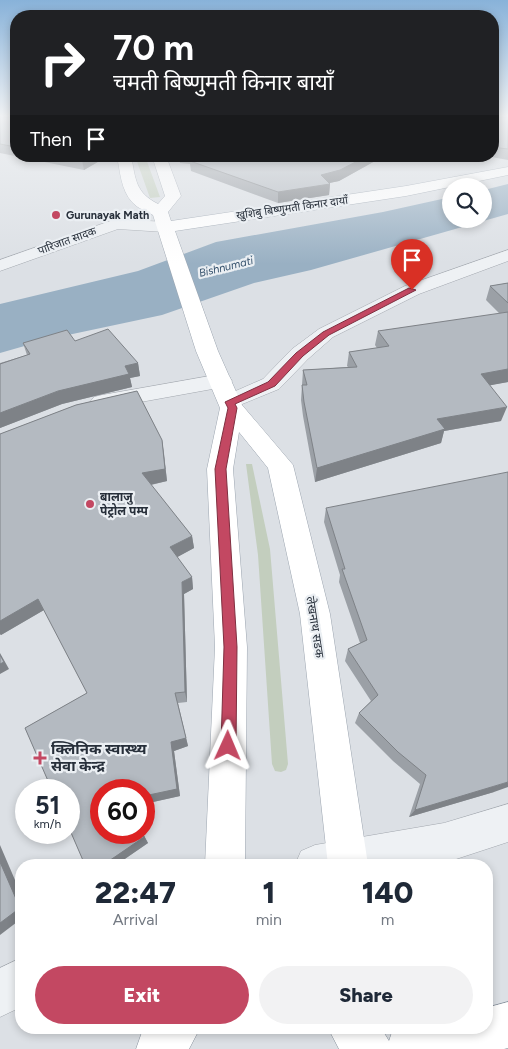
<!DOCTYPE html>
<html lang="en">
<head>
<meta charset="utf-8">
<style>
	body { margin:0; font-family:Figtree,"Noto Sans Devanagari",sans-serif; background:#f2f2f3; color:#1f2937; height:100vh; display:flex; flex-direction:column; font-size:19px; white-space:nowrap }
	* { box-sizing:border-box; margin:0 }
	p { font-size:16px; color:#747a83 }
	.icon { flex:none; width:28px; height:28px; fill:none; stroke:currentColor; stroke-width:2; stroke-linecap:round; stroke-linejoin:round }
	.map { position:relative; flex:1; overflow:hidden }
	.panel { position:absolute; left:15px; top:859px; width:478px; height:175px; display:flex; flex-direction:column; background:#fff; border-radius:20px; box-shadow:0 2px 8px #0003 }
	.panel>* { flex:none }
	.top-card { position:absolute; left:10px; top:10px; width:489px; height:152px; border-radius:20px; box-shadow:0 2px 8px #0003; background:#202124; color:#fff; overflow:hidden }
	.fabs { position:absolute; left:442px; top:178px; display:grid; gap:10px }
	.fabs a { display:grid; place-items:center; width:50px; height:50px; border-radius:50%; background:#fff; box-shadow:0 2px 8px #0003; font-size:25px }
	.speed { position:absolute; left:15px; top:779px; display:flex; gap:10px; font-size:25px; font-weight:700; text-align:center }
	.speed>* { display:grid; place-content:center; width:65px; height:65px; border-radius:50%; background:#fff; box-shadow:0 2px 8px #0003; line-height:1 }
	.speed small { font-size:12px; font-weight:400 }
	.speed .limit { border:8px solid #d22; background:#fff; color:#111 }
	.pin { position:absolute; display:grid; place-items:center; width:42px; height:42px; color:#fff; margin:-51px -21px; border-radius:50% 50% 50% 0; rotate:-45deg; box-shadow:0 0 5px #0007 }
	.pin .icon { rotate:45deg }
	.me { position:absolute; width:55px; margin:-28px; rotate:1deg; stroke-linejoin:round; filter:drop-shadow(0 0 4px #0008) }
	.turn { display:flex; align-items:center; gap:18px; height:105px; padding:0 20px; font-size:22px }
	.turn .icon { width:65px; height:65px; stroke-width:2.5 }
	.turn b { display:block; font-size:35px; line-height:42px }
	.then { display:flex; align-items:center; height:48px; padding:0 20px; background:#0003; gap:10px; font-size:19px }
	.eta { display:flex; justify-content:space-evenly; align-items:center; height:85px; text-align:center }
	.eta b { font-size:30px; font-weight:800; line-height:35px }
	.primary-button { display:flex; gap:10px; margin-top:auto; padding:10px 20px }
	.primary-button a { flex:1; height:58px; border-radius:30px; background:#c34862; color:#fff; font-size:20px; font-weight:800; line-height:58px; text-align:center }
	.primary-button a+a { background:#f2f2f3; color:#1f2937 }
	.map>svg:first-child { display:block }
	.green { fill:#c3cebe }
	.water { fill:#99b0c3 }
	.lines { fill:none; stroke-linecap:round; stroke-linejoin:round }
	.minor-casing { stroke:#a2a7ae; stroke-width:1 }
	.major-casing { stroke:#9ca5b0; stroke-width:1 }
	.highway-casing { stroke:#858f9b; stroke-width:1 }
	.minor { fill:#eef1f4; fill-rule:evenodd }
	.major { fill:#fff; fill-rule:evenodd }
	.highway { fill:#fff; fill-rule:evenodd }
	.wall { fill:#9ba0a6 }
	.shaded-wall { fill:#7e8287 }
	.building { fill:#b4bac1; stroke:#7e8287 }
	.route { fill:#c34862; stroke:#7f2f40 }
	.poi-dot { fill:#c34862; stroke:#ebeff3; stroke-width:2 }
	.labels { text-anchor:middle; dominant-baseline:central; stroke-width:4.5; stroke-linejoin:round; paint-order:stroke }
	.far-street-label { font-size:11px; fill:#272f3a; stroke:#ebeff3 }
	.far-poi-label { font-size:11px; font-weight:bold; fill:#272f3a; stroke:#ebeff3; text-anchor:start }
	.far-water-label { font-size:11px; font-style:italic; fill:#34506b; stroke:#ebeff3 }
	.poi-label { font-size:12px; font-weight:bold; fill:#272f3a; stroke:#ebeff3; text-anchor:start }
	.street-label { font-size:12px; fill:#272f3a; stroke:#ebeff3 }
	.near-poi-label { font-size:15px; font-weight:bold; fill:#272f3a; stroke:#ebeff3; text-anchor:start }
</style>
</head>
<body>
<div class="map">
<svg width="508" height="1049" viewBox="0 0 508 1049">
	<rect width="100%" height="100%" fill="#dce0e5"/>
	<!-- green -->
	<path class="green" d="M135,156H145L160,197L150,198Z
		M246,464H252L270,549L288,764L286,770L281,772L275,771L272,764L258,555Z"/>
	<!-- water -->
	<path class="water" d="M508,184V214L311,270L254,283L162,315L49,339L0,353V304L138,271L216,242L383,212L451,197V219H484V190Z"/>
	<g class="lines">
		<!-- minor casing -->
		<g class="minor-casing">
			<path id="minor" d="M116,219L165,222L171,223L173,227L171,231L165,232L118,229L0,271V260Z
				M508,250V261L419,294L333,337L308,359L279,389L230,409L222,407L218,402L222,397L263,379L292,349L319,329L405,286Z
				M221,374L229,376L232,381L229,386L102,409L94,407L90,402L94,397L102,395Z
				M508,804V842L444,863L430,865H295L301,851L315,845L444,823Z
				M21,958V1007L0,1017V968Z"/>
		</g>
		<!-- major casing -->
		<g class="major-casing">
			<path id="major" d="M117,156H131C136,180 135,192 158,204L165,196L152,156H166L181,196L168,212L171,221L406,186L508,167V175L406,196L175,231L218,351L242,405L293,465L330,614L368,865H328L300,614L268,468L239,432L233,469L247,647L245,865H205L215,647L207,469L220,408L196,351L153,215C146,211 137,208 132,202C121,190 120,171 117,156Z"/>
		</g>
		<!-- highway casing -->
		<g class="highway-casing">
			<path id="highway" d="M508,1002V1048L504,1049H339L328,1028H381L389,1041L392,1032L405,1028H486V1008Z
				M147,1028H200L189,1049H136L142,1032Z"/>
		</g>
		<!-- minor -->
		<use href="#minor" class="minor"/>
		<!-- major -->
		<use href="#major" class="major"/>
		<!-- highway -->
		<use href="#highway" class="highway"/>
	</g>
	<!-- wall -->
	<path class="wall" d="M0,117H16V156H108L84,170L0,153Z
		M492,117H508V160L486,156H492Z
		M179,156H384L339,181L329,183L330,184L329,195L278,203L191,171L190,164L180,163Z
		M508,283V382L490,385L501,421L444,431L441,443L315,482L303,416L301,400L303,370L348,367L347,366L349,352L377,348L375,345L378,331L500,314L486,300L490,286Z
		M75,341L138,363L140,376L130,378L132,387L62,404L0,428V363L27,355L23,343Z
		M137,391L162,440L164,453L167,481L151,485L192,536L194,548L177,557L192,577L193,589L184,594L187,702L178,703L188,746L174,751L180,796L144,804V790H101V832H142L148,843L116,865H85L69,828V790H52L25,728L87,693L44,610L1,635L0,634V434L76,405Z
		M326,508L494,792L409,817L420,784L393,761L355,723L359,713L371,701L345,661L348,649L360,643L339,582L340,575L324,522Z"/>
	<!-- shaded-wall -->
	<path class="shaded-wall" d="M89,156H108L84,170L82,160Z
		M367,156H384L339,181L320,185L321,175Z
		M330,184L329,195L278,203V192Z
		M138,363L140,376L130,378L132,387L62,404L0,428V413L125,366Z
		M508,369V382L476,388L481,374Z
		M507,407L501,421L444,431L441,443L315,482L317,468L437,419Z
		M162,440L167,481L145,486L142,473Z
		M192,536L194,548L172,560L170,547Z
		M192,577L193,589L184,594L187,702L185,692L182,582Z
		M38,599L44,610L1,635L0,634V621Z
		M0,653L9,669L0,674Z
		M175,693L188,746L174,751L180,796L144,804V796L171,742Z
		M508,782V787L494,792L409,817L415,810Z
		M142,832L148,843L116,865H103Z
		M0,845L21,894V919L0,935Z"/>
	<!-- building -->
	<path class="building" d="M0,117H16V147L0,144Z
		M492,117H508V149L492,147Z
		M63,156H89L82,160Z
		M194,156H367L340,170L321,175L330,184L278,192L190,161Z
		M508,283V303L490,286Z
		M508,312V369L481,374L507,407L437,419L445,429L317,468L304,402L302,385H307L303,370L357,367L349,352L389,346L378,331Z
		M108,329L138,363L125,366L129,374L58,391L0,413V364L30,354L23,343L67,330L75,341Z
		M137,391L162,440L165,469L142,473L192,536L170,547L192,577L182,582L185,692L175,693L186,738L171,742L177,789L144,796V790H101V832H142L144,837L103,865H85L69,828V790H52L25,728L87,693L38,599L0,621V434L76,405Z
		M508,472V782L415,810L426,775L398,752L359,713L378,695L348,649L367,640L342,569H345L326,508Z
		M0,655L4,662L0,664Z
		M0,862L20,908L0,923Z"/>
	<!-- sky -->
	<linearGradient id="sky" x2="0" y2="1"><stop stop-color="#88b2d9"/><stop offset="0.44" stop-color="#eff1f3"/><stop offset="1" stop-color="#eff1f3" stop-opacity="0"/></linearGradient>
	<rect width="508" height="264" fill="url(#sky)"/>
	<!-- route -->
	<path class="route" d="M409,288L416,290L329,335L303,356L275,386L235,404L237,408L226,469L237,647L236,746L233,751L228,753L223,751L221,746L224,647L215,469L228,408L225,402L268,382L296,353L323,332Z"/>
	<!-- markers -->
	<g class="poi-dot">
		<circle cx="56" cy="215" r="5"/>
		<circle cx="90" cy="504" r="5"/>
		<path d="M37.5 750.5h5v5h5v5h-5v5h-5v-5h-5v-5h5z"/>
	</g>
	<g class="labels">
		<!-- far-street labels -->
		<g class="far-street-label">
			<text transform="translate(292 208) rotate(-8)">खुशिबु बिष्णुमती किनार दायाँ</text>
			<text transform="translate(67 241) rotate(-20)">पारिजात सादक</text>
		</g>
		<!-- far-poi labels -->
		<g class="far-poi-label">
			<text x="66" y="215">Gurunayak Math</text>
		</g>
		<!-- far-water labels -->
		<g class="far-water-label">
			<text transform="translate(226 267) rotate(-14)">Bishnumati</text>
		</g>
		<!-- poi labels -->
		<g class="poi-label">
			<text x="100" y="497">बालाजु<tspan x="100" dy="14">पेट्रोल पम्प</tspan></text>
		</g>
		<!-- street labels -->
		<g class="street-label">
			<text transform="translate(315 627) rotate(81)">लेखनाथ सडक</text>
		</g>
		<!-- near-poi labels -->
		<g class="near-poi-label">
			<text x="51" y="749">क्लिनिक स्वास्थ्य<tspan x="51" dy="17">सेवा केन्द्र</tspan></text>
		</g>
	</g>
</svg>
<div class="fabs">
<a><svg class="icon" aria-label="search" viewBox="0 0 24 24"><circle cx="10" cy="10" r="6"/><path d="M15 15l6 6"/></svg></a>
</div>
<div class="speed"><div>51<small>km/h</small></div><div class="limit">60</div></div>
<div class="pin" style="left:412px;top:290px;background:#d93025"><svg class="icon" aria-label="arrive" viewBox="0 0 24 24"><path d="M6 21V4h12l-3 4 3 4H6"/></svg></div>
<svg class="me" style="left:228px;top:746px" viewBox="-20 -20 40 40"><path d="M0-17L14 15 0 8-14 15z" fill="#c34862" stroke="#fff" stroke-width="4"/></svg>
<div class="top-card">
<div class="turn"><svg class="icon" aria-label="right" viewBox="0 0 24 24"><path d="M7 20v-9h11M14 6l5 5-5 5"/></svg><div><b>70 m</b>चमती बिष्णुमती किनार बायाँ</div></div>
<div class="then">Then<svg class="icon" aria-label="arrive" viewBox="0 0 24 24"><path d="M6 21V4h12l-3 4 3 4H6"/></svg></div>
</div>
<section class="panel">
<div class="eta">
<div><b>22:47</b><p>Arrival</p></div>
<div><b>1</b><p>min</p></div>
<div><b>140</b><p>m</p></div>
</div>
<div class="primary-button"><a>Exit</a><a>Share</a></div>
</section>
</div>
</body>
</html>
